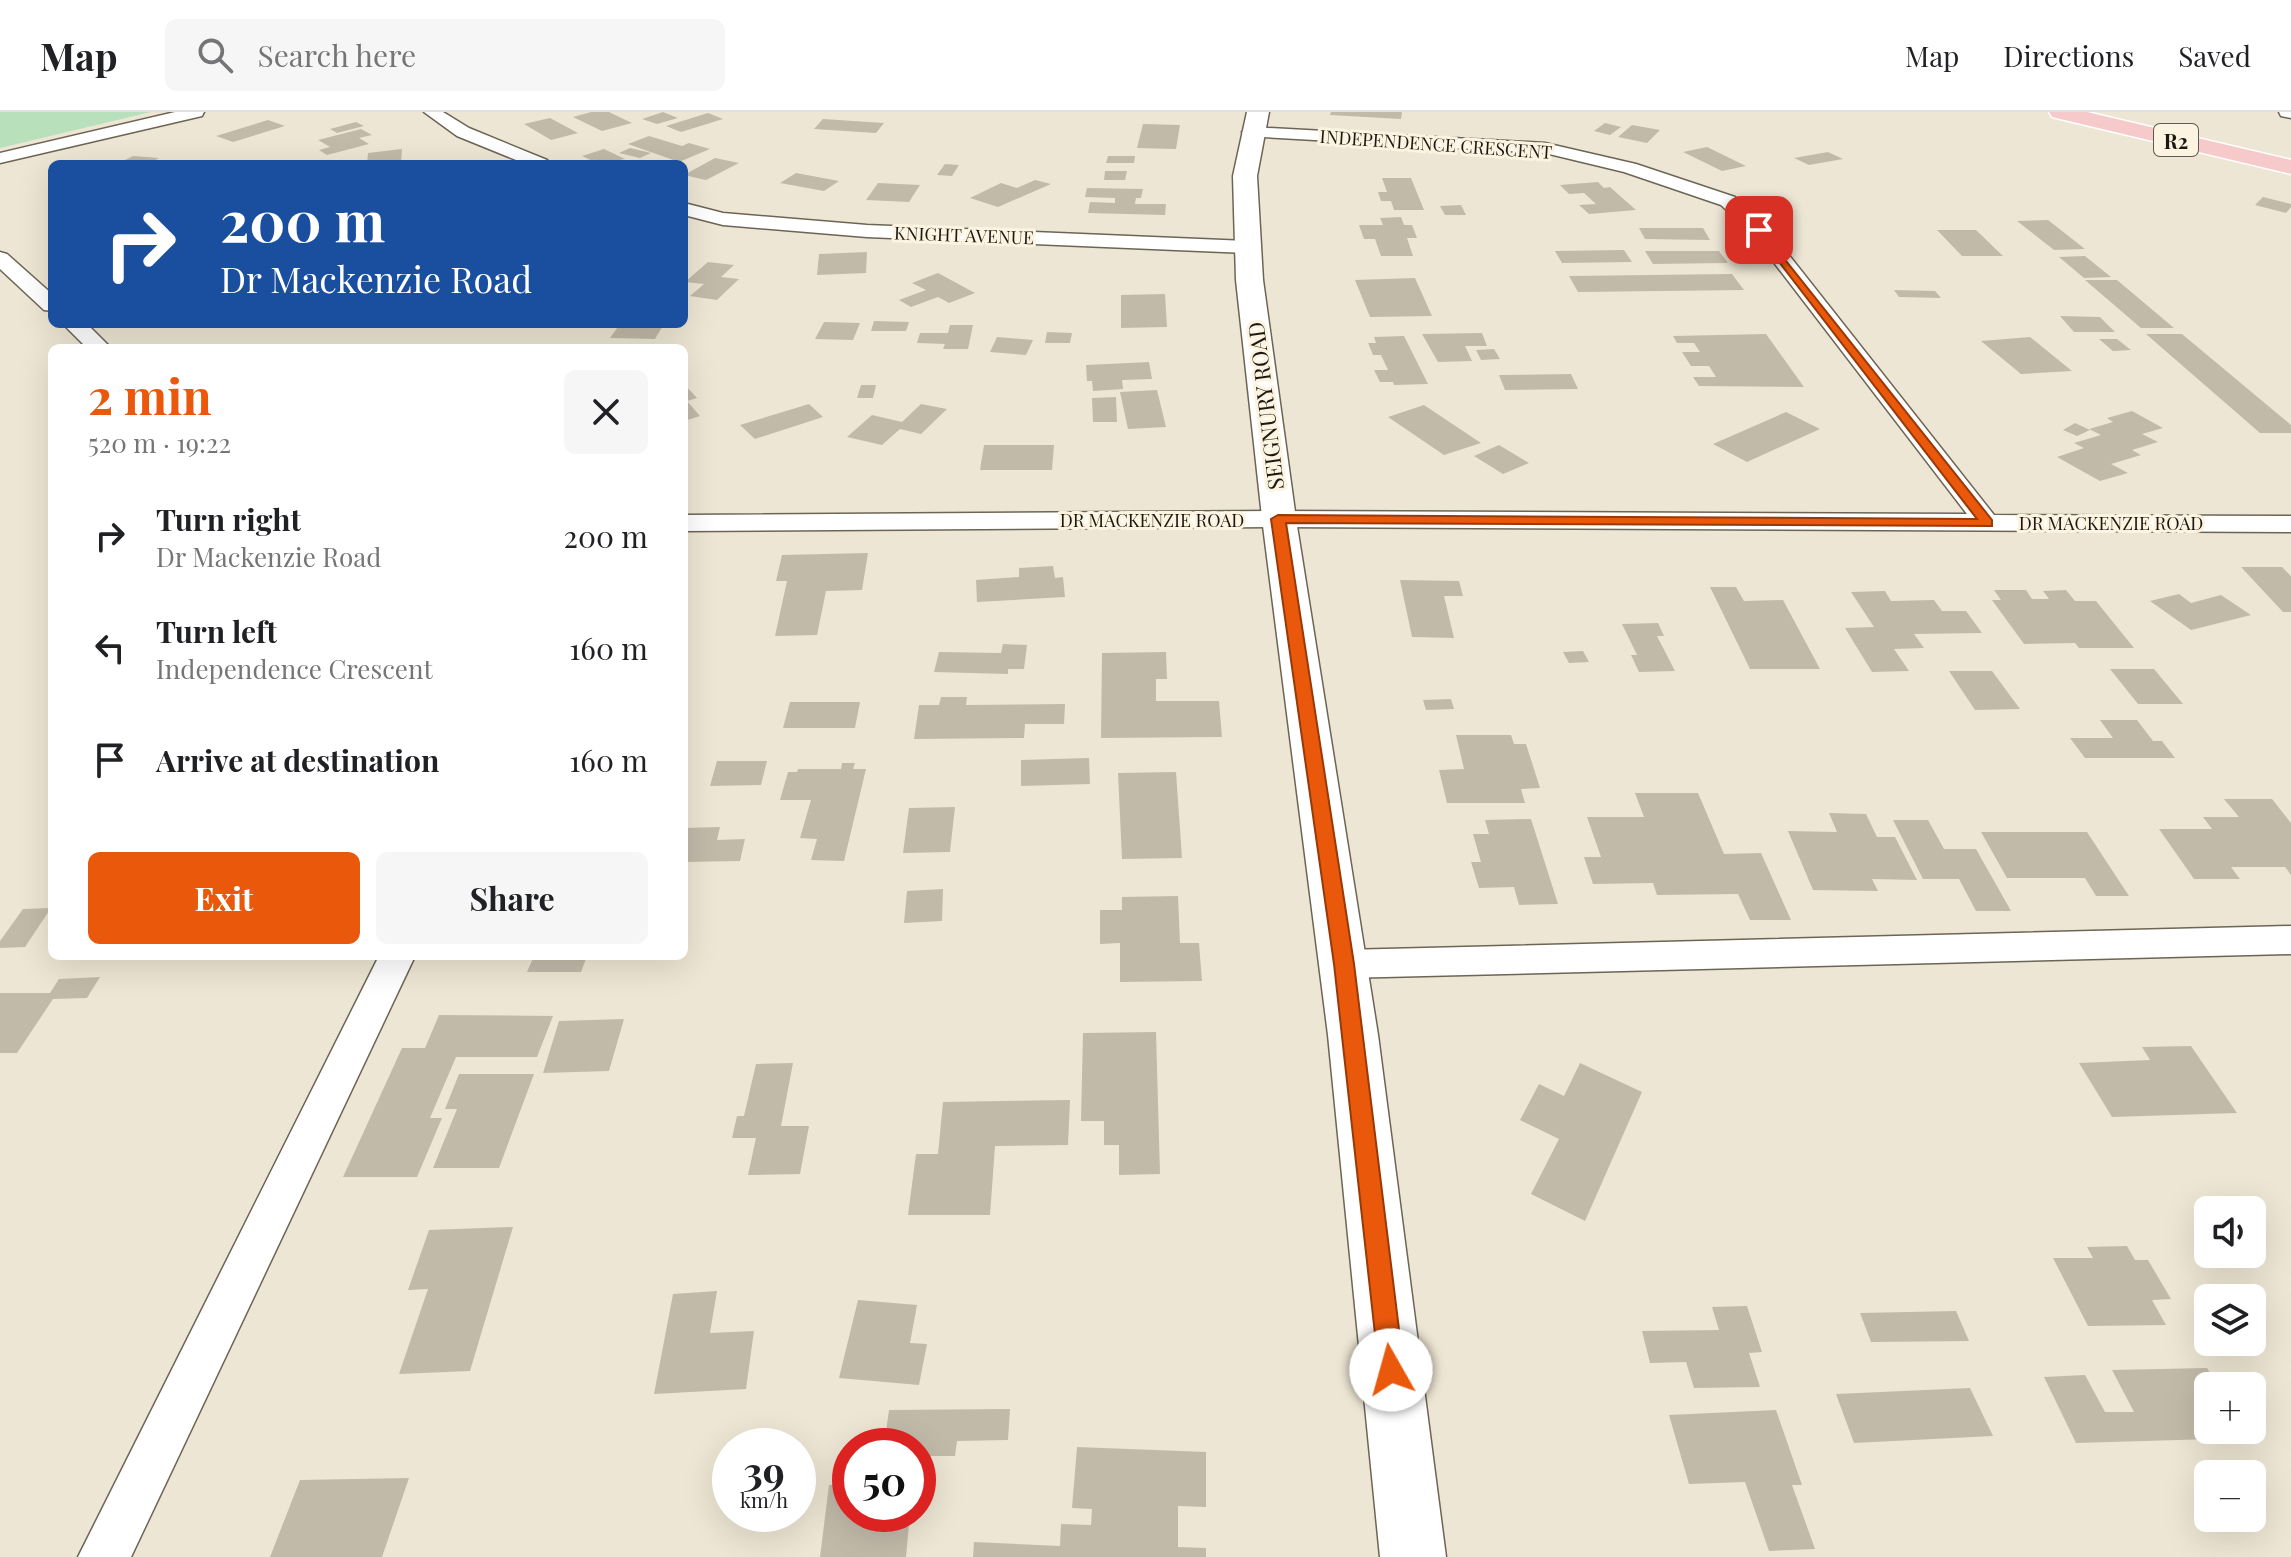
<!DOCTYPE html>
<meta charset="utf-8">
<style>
:root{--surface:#fff;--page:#f6f6f6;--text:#202124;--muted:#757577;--line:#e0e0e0;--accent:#ea580c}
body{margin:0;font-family:"Playfair Display",serif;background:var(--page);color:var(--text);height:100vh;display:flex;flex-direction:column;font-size:30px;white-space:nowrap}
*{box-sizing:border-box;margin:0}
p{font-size:26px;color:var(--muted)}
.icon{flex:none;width:44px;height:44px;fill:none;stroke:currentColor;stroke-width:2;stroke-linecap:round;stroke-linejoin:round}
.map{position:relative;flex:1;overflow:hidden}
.panel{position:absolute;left:48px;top:232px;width:640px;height:616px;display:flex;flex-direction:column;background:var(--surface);border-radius:12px;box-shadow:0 8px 32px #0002}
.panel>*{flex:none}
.banner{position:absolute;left:48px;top:48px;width:640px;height:168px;border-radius:12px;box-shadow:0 8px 32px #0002;background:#1a4fa0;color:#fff;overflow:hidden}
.tools{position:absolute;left:2194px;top:1084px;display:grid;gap:16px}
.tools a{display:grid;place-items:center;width:72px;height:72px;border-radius:12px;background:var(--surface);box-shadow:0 8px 32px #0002;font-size:40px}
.speed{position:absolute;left:712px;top:1316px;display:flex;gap:16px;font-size:40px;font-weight:700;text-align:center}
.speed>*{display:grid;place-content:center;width:104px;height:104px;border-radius:50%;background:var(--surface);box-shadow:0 8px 32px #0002;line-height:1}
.speed small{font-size:20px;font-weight:400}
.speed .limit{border:12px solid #d22;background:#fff;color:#111}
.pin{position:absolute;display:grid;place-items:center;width:68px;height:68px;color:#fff;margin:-34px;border-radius:16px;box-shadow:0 4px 12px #0006}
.me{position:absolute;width:88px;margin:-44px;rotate:353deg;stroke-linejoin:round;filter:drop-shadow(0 0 6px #0008)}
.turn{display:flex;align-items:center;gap:28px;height:168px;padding:0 40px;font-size:36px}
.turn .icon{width:104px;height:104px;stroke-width:2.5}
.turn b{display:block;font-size:56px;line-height:68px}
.round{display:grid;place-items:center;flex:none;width:84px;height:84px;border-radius:12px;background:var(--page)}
.headline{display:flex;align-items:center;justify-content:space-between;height:136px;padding:0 40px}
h1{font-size:48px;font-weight:700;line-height:60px;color:var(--accent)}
.primary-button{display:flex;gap:16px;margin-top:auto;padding:16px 40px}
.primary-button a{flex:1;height:92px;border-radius:12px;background:var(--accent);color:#fff;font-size:32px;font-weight:700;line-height:92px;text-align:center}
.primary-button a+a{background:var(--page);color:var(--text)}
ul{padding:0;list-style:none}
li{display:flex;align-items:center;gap:24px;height:112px;padding:0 40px}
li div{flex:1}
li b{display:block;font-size:30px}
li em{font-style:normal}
header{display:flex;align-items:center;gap:48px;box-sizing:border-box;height:112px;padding:0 40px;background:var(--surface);border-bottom:2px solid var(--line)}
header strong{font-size:38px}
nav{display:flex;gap:44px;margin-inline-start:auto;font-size:28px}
.search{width:560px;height:72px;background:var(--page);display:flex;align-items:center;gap:20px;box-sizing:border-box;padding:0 28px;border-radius:12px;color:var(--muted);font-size:30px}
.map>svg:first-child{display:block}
.green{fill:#b8e0bb}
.building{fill:#c2baa9}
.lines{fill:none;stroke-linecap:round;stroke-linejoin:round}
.street-casing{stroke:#6c6555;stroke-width:3}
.secondary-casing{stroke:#6c6555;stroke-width:3}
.highway-casing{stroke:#fff;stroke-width:3}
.street{fill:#fff;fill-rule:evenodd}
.secondary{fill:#fff;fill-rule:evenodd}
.highway{fill:#f6c9ca;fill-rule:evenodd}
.route{fill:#ea580c;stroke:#983908;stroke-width:2}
.labels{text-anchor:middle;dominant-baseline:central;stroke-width:6;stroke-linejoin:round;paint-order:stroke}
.far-street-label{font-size:18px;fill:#1b1812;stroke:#fcf3e1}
.shield{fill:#fcf3e1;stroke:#5e5a50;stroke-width:2}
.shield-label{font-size:20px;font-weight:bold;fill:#1b1812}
.street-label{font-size:22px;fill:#1b1812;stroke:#fcf3e1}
</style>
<header>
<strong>Map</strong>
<div class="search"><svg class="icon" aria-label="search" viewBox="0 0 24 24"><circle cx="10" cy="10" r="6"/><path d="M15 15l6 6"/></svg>Search here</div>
<nav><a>Map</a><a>Directions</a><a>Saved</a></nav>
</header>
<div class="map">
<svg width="2291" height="1445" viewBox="0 0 2291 1445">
<rect width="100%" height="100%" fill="#eee6d4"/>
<!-- green -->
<path class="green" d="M0,0H151L0,36Z"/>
<!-- building -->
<path class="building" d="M591,0H609L632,11L602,19L573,5Z
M663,0L678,6L657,12L642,7Z
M1331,0H1402L1401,7L1330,3Z
M708,1L723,7L681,20L666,14Z
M550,6L578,21L551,28L524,12Z
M823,7L884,11L876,21L814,17Z
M268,8L285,14L233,30L216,24Z
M356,10L364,14L337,21L330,17Z
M1605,11L1621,15L1610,23L1594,19Z
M1143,12L1180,13L1176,37L1137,36Z
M1632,13L1660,18L1647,31L1618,25Z
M361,17L372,23L359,26L369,32L327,43L319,38L330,35L318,28Z
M649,24L682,34L689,31L710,37L679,50L628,32Z
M1707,35L1746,54L1722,59L1683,40Z
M630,36L651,41L640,46L619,41Z
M402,37L401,52H367L368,41Z
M604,37L625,47L599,52L582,44Z
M1828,40L1843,47L1809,53L1794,46Z
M133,44L159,46L148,52H117Z
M1108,44H1135L1134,51H1106Z
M715,46L739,51L706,68L684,63Z
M945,52L959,53L952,64L937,63Z
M1105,59H1127L1125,68H1104Z
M796,61L839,69L824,79L780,71Z
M1382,66H1411L1424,98H1394L1391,89H1381L1378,80H1387Z
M1035,68L1051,72L998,95L970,86L1001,71L1017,76Z
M1598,70L1604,76L1610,75L1636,98L1589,102L1579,93L1596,92L1584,81L1569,82L1560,73Z
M878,71L920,73L909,90L866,88Z
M1087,76L1143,77L1141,86H1136L1135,92H1166L1165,103L1088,101L1090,90L1115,91V86L1085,85Z
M2263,85L2291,92V95L2286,101L2255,93Z
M1461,93L1466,103H1445L1440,94Z
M1401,105L1404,113H1412L1417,126H1407L1413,144H1381L1375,127H1364L1359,113H1383L1380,106Z
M2048,108L2085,137L2054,138L2017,109Z
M1639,116H1703L1710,128L1645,127Z
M1937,118H1976L2003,144H1962Z
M1624,138L1632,150L1562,151L1555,139Z
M1645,139H1719L1728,151L1653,152Z
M867,140L866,161L817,163L819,142Z
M2085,144L2111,165L2084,166L2059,145Z
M708,150L734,153L721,165L739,167L717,188L690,184L704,172L685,170Z
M938,161L975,181L949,191L938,185L911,195L899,188L926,178L912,171Z
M1732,162L1744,178L1578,180L1569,164Z
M1415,166L1432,204L1370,205L1355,168Z
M2085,168H2117L2174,216H2141Z
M1894,178L1935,179L1941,186L1899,185Z
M1165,182L1167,215L1121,216V183Z
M2060,204L2100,205L2115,220H2074Z
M874,209L909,210L906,219H871Z
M824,210L860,211L853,228L815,227Z
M620,212H664L655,227L610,226Z
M950,213H973L968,237H943L945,232L917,231L920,221H948Z
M1047,220L1072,221L1070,231H1045Z
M1482,221L1487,234H1465L1472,249L1438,250L1422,222Z
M1766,222L1804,275L1699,274L1693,265H1716L1709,254H1691L1682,240H1700L1694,231H1677L1673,224Z
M2146,222H2182L2291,313V321H2260Z
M1404,224L1428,272L1394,273L1393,270H1380L1374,258H1388L1381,243H1373L1368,231H1376L1374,225Z
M997,225L1033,228L1026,243L990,240Z
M2030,225L2072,259L2021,262L1981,229Z
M2099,227H2117L2131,238L2113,239Z
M1494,237L1500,247L1481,248L1476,238Z
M1149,250L1152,267L1122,268L1123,277L1093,279L1092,269H1087L1086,253Z
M1571,262L1578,277L1505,278L1499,263Z
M684,272L697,286L687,289L700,304L684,309Z
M861,273H876L873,286H857Z
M1157,278L1166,315L1128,317L1120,280Z
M1116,285L1117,310H1093L1092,286Z
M809,292L823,305L755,327L740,313Z
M921,292L947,297L921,322L900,317L882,333L847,325L872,303L902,310Z
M1424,293L1481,331L1444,343L1388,305Z
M2132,299L2163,316L2142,322L2158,330L2132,338L2141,343L2111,352L2128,361L2100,369L2057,345L2084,336L2074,331L2101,323L2089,317L2113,310L2107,306Z
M1786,300L1820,317L1747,350L1713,332Z
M2075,311L2090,318L2077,324L2063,318Z
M984,333H1054L1052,358H980Z
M1499,333L1529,351L1503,362L1474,344Z
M868,441L862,478L826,479L817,523L775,524L787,469H776L782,443Z
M1053,454L1055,466L1063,465L1065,485L977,490L976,468L1019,465V456Z
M2241,455H2282L2291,464V500H2283Z
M1400,468L1459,469L1463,484H1444L1454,526L1412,525Z
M1710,475H1736L1744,489L1783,488L1820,557H1750Z
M1994,478H2026L2032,487H2049L2043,479L2066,478L2075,489H2096L2134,536H2079L2075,531L2024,532L1992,488H2001Z
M1885,479L1891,489L1934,488L1942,499H1966L1982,521L1914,522L1924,536L1894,537L1909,559L1872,560L1845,516L1874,515L1851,480Z
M2179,482L2191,491L2221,483L2251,503L2191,518L2150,489Z
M1658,511L1664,524H1657L1675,559L1639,560L1631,543H1637L1622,512Z
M1003,532L1027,533L1024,557H1008V562L934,560L939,540L1001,541Z
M1583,539L1589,550L1569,551L1563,540Z
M1166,540L1167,567H1156V589H1219L1222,625L1101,626L1102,541Z
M2110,557H2154L2183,592H2138Z
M1949,559H1992L2020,597L1975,598Z
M941,585H967L966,593L1065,592L1064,612H1025L1024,626L914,627L919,593H939Z
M1451,587L1454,597L1426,598L1423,588Z
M790,590H860L855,616H783Z
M2100,608H2137L2153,629H2162L2175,646H2085L2070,626H2113Z
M1456,623H1511L1514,632H1526L1540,676L1521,677L1525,691H1447L1439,658L1464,657Z
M1089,646L1090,672L1021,674V648Z
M717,649H767L761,673L710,674Z
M842,651H855L853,657H866L844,749L811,748L817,727L800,726L811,688H780L788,660H797L798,657H841Z
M1176,660L1182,746L1122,747L1118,661Z
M1635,681H1698L1724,742L1761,741L1791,808H1750L1738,782L1657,783L1653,771L1593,772L1584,745H1601L1587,705H1644Z
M2224,687H2272L2291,711V763L2285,755H2231L2240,767H2194L2159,717H2212L2203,705H2239Z
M955,695L950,740L903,741L909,696Z
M1829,701L1866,702L1877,725H1895L1917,768L1872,767L1878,779L1813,778L1788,719L1837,720Z
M1531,707L1558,792L1519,793L1514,775L1479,776L1471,750H1481L1473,722H1489L1485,708Z
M1893,708H1928L1944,737H1976L2011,799H1976L1959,767H1923Z
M720,715L717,728L745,727L740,749L684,750V716Z
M1981,720H2087L2129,784H2096L2085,766H2007Z
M943,777L942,809L904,811L907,779Z
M1178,784L1180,831H1199L1202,869L1120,870V831L1100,832V798H1122V785Z
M51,796L25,835L0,836V829L23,797Z
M534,844H587L581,860H527Z
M100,865L87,886L53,887L17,941H0V881H50L59,867Z
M439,903L553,904L537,945H456L430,1006H442L417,1065H343L402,936H425Z
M624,907L609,959L543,961L559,909Z
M1156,920L1160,1062L1119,1063V1033H1104V1009H1081L1083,921Z
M2191,934L2237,1001L2112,1005L2079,951L2150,948L2142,935Z
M793,951L781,1014H809L800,1062L748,1063L756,1026H732L737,1004H744L756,952Z
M1580,951L1642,980L1585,1109L1531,1082L1559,1027L1520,1008L1539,972L1564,984Z
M459,962H534L499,1056H433L457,997H445Z
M1070,988L1068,1033L995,1034L990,1103H908L916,1042H938L943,990Z
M513,1115L470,1259L399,1262L428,1177L408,1178L429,1118Z
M2127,1134L2135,1148H2148L2171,1187L2152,1188L2166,1213L2088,1214L2053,1146H2093L2087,1135Z
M717,1179L710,1221L754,1219L746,1277L654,1282L673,1182Z
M858,1188L917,1193L910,1231L927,1232L919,1273L839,1266Z
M1747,1194L1762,1240L1749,1241L1760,1275L1694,1276L1686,1250L1650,1251L1642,1219L1719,1218L1712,1195Z
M1956,1199L1969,1229L1871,1230L1860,1201Z
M2207,1256L2218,1274H2208V1318H2243L2247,1326L2076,1331L2044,1265L2085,1263L2105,1300H2134L2112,1258Z
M1970,1276L1993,1324L1854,1331L1836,1282Z
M1010,1297L1008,1328L957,1329L955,1344H918V1334H884L889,1298Z
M1776,1298L1802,1373H1792L1815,1437L1769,1439L1745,1370L1689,1372L1669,1303Z
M1077,1335L1206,1340V1395L1178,1394V1435L1206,1436V1445H973L974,1430L1060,1434L1061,1412L1091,1413L1092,1397L1072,1396Z
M409,1366L382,1445H270L300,1368Z
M850,1372V1402H910L906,1445H820L829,1373Z"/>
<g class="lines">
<defs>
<path id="street" d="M175,0H204L202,4L0,51V41Z
M424,0H443L469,16L547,48L550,52H526L457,24Z
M2279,0H2291V6L2281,4Z
M1251,15L1545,31L1636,52L1735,85L1766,114L1994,403L2291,404V420L1278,415L684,419V403L1278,399L1967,402L1752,122L1721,93L1624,60L1545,41L1245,24L1242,20Z
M684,91L723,101L867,113L1247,129L1257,135L1247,141L867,125L723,113L684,103Z
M0,140L7,142L52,182V199L44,198L0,157Z
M63,212H87L111,236H87Z
M2291,814V842L1344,866L1331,862L1325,852L1331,842L1344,838Z
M379,844H415L131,1445H78Z"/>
<path id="secondary" d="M1247,0H1269L1257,64L1263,168L1297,414L1378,923L1446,1445H1380L1328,923L1263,414L1236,168L1233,64Z"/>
<path id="highway" d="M2049,0H2087L2291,48V62L2052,5Z"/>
</defs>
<!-- street casing -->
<use href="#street" class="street-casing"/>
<!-- secondary casing -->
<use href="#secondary" class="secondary-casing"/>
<!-- highway casing -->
<use href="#highway" class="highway-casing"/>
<!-- street -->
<use href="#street" class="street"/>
<!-- secondary -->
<use href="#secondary" class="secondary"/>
<!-- highway -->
<use href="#highway" class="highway"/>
</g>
<!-- route -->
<path class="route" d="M1759,115L1992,408V414L1286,411L1354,852L1404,1258L1400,1266L1391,1270L1383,1266L1379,1258L1334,852L1271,407L1278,403L1977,407L1756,120L1754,118Z"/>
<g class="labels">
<!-- far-street labels -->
<g class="far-street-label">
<text transform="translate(1436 32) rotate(4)">INDEPENDENCE CRESCENT</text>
<text transform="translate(964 123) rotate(2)">KNIGHT AVENUE</text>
<text x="1152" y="408">DR MACKENZIE ROAD</text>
<text x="2111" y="411">DR MACKENZIE ROAD</text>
</g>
<!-- shield labels -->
<rect class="shield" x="2154" y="12" width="44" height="32" rx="6"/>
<g class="shield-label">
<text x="2176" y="28">R2</text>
</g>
<!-- street labels -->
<g class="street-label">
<text transform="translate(1265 294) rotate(-97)">SEIGNURY ROAD</text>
</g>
</g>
</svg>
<div class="tools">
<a><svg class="icon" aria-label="sound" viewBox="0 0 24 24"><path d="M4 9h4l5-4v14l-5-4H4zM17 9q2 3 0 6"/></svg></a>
<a><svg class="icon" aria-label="layers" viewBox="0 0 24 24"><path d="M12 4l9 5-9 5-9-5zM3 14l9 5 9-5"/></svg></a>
<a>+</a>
<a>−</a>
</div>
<div class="speed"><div>39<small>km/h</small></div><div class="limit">50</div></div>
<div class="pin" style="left:1759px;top:118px;background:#d93025"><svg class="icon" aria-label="arrive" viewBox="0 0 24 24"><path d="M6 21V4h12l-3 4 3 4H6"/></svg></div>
<svg class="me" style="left:1391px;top:1258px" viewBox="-20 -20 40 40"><circle r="19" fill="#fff"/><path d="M0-13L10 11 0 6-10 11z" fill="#ea580c"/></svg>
<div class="banner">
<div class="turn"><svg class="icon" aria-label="right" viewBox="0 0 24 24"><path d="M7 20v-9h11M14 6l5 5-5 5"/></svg><div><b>200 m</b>Dr Mackenzie Road</div></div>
</div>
<section class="panel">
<div class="headline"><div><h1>2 min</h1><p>520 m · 19:22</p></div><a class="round"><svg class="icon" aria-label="close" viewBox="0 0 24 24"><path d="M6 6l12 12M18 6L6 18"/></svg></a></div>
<ul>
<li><svg class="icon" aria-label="right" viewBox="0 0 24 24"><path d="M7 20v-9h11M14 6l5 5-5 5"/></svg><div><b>Turn right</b><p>Dr Mackenzie Road</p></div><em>200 m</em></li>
<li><svg class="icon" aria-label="left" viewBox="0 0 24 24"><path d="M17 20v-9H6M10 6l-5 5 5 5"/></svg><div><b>Turn left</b><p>Independence Crescent</p></div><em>160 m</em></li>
<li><svg class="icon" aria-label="arrive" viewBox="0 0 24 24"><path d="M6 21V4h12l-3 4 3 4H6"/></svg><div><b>Arrive at destination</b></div><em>160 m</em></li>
</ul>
<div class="primary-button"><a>Exit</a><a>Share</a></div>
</section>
</div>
